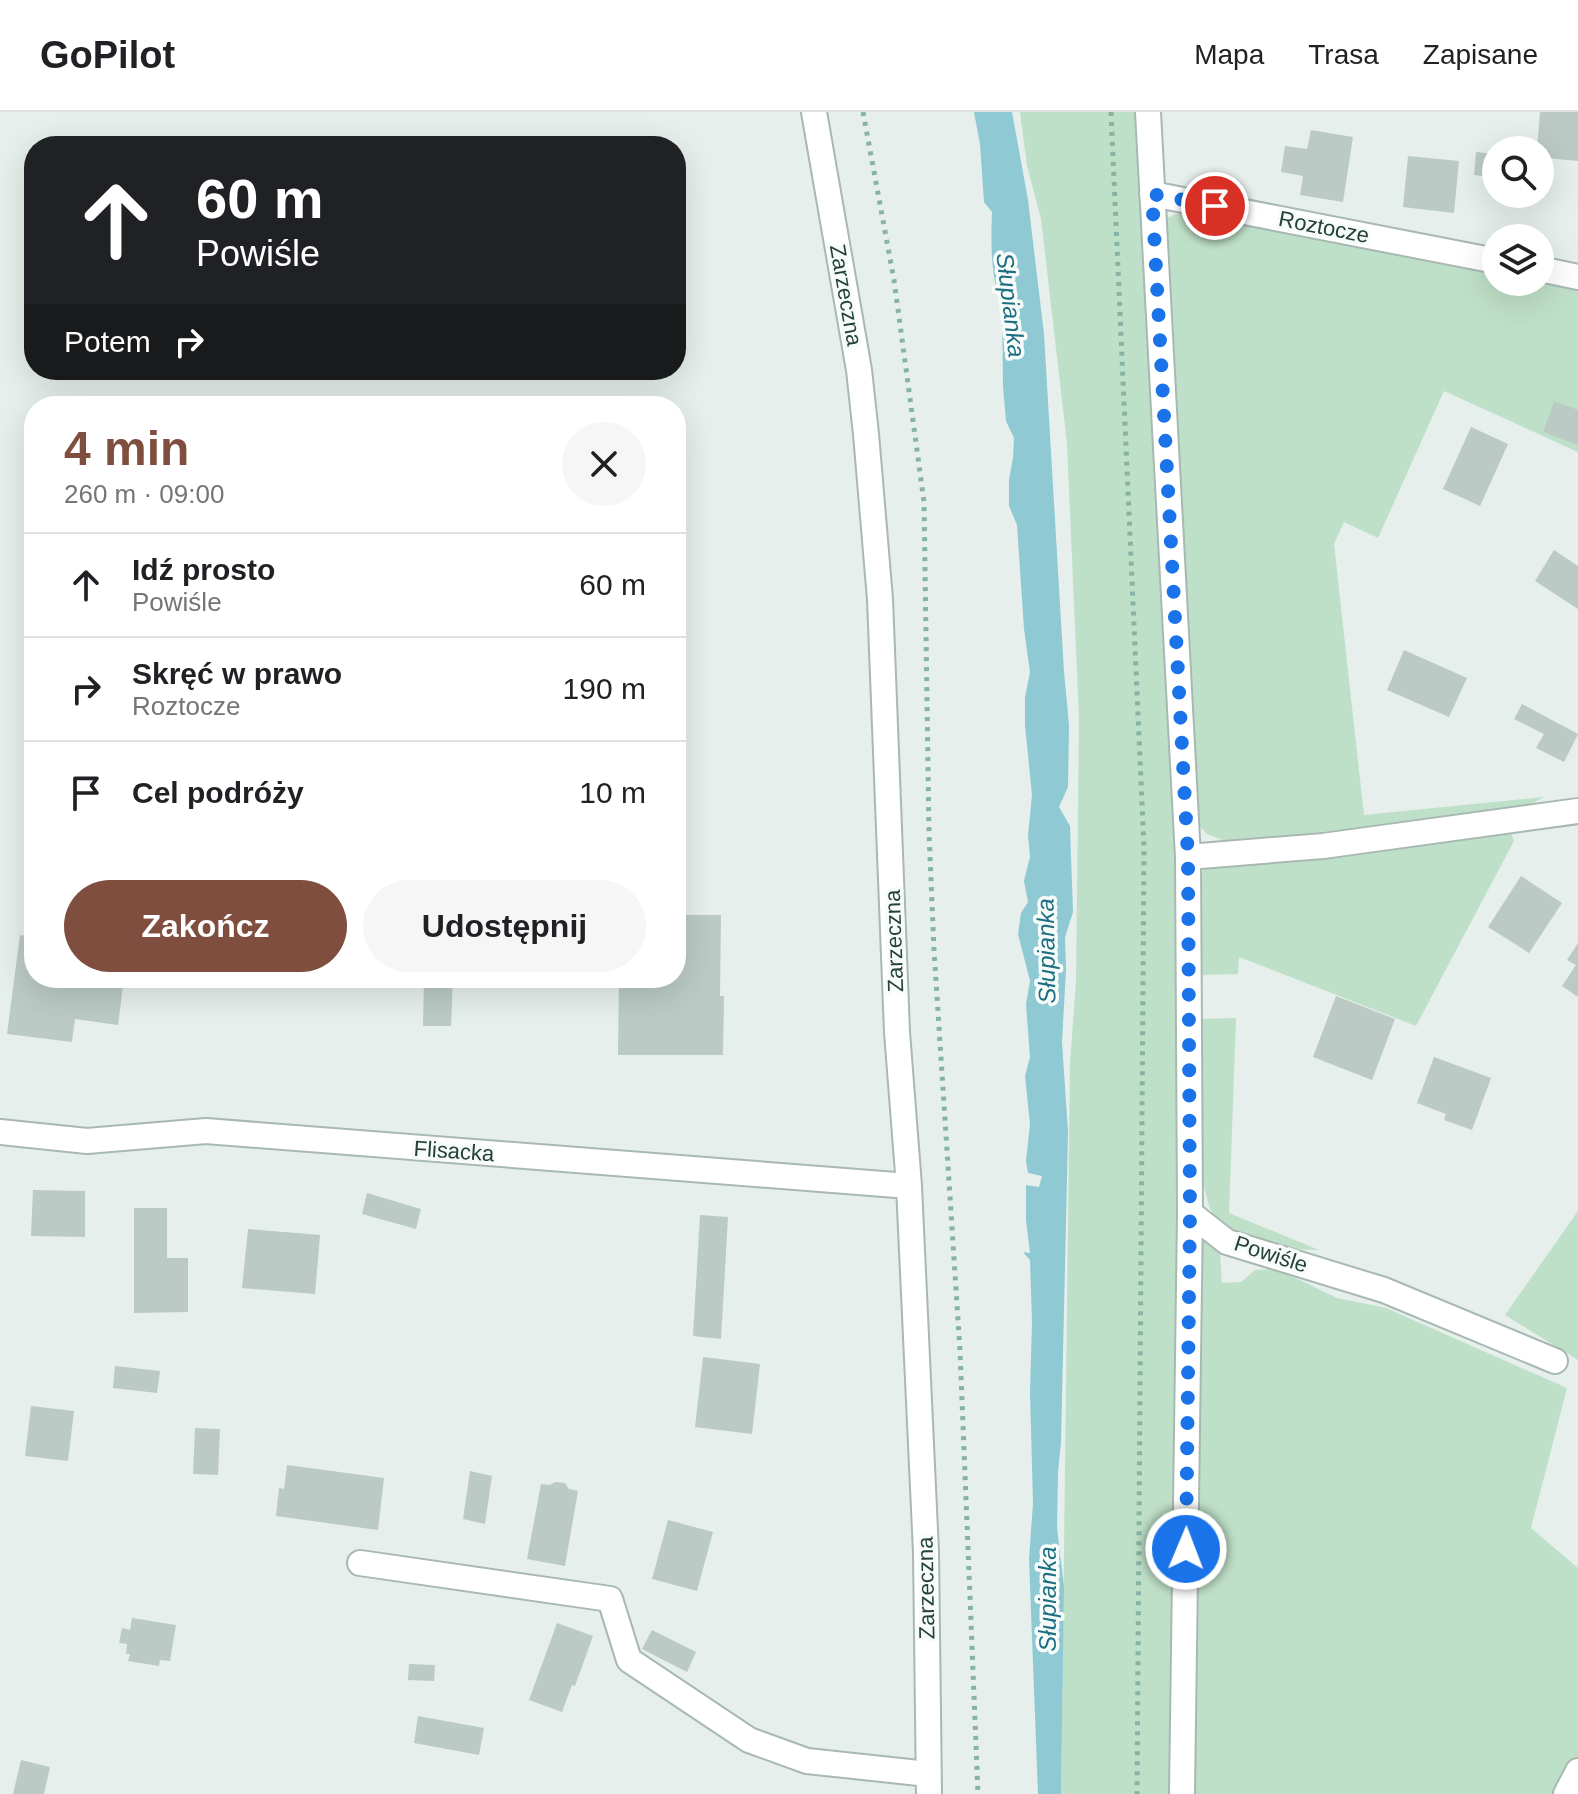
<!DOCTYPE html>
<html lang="pl">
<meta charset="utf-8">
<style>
:root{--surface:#fff;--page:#f6f6f6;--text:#202124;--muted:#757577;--line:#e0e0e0;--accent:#7f4e3f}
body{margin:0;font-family:Helvetica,sans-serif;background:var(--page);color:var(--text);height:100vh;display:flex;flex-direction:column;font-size:30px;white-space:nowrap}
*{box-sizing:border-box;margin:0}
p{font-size:26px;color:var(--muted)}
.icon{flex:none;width:44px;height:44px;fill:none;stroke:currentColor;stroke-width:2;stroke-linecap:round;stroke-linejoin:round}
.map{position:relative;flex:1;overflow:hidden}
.side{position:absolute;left:24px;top:284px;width:662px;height:592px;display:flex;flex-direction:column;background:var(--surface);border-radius:32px;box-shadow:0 8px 32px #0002}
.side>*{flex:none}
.hud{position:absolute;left:24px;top:24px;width:662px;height:244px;border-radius:32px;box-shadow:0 8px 32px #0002;background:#202124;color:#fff;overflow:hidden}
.controls{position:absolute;left:1482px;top:24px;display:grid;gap:16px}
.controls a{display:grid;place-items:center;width:72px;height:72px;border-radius:50%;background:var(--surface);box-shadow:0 8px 32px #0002;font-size:40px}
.pin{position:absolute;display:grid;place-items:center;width:68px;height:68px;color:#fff;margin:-34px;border:4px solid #fff;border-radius:50%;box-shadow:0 2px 8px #0007}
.me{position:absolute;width:88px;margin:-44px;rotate:1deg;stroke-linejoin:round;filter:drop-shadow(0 0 6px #0008)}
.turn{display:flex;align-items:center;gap:28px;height:168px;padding:0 40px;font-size:36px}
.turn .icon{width:104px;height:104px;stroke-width:2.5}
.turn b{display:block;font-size:56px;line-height:68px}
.then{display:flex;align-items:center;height:76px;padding:0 40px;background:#0003;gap:16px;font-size:30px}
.round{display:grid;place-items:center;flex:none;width:84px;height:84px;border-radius:42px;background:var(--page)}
.summary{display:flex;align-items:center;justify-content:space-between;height:136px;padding:0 40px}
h1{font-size:48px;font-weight:700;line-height:60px;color:var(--accent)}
.primary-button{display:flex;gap:16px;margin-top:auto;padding:16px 40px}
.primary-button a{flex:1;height:92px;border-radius:48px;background:var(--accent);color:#fff;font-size:32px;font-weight:700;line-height:92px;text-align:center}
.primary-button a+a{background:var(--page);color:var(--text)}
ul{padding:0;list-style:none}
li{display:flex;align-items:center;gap:24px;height:104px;padding:0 40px;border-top:2px solid var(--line)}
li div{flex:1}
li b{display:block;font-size:30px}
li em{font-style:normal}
header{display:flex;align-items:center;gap:48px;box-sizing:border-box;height:112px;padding:0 40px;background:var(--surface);border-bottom:2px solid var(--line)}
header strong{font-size:38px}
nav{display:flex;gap:44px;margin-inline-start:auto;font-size:28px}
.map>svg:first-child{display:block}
.green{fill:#bfe0c8}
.water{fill:#8ec9d4}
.building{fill:#bbcac4}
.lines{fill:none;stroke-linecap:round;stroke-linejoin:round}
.minor-casing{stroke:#a8b8b2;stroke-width:28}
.path{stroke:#86b3a5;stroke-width:5;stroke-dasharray:4 6;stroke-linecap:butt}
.minor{stroke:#fff;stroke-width:24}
.route{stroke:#1a73e8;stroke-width:14;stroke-dasharray:0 25.2}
.labels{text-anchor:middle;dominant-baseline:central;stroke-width:7;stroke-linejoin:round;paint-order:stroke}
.street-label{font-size:22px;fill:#24423a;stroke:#f7fbf9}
.water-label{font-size:24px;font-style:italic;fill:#1c6f80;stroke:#f7fbf9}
</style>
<header>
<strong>GoPilot</strong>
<nav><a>Mapa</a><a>Trasa</a><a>Zapisane</a></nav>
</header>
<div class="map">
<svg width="1578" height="1682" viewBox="0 0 1578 1682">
<rect width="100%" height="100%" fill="#e6efeb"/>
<!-- green -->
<path class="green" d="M1020,0H1138L1179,746L1183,1097L1174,1682H1061L1070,950L1076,869L1079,606L1067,332L1041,107L1027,54Z
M1176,102H1216L1496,157V170H1540V166L1578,174V340L1444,279L1378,426L1344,410L1334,432L1364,703L1544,685L1522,697L1398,713L1225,729L1207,722L1195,709L1164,107Z
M1511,721L1514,729L1416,914L1239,845L1238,862L1198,863V781L1204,754C1307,749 1409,735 1511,721Z
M1236,906L1229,1101L1319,1138L1287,1137L1246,1126L1219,1110L1210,1097L1200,1061L1196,907Z
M1578,1099V1248L1505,1203Z
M1197,1119L1220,1140L1222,1171L1241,1170L1255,1158L1277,1157L1337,1186L1386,1196L1567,1276L1531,1416L1578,1456V1682H1189Z"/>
<!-- water -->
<path class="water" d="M974,0H1012L1028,88L1044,222L1064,560L1069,613L1068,675L1059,695L1070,714L1073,800L1065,825L1066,857L1062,930L1068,1020L1061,1330L1058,1360L1057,1416L1064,1475L1061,1682H1038L1029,1447L1033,1391L1030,1280L1032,1210L1030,1148L1023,1140L1030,1141L1026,1108V1073L1039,1075L1042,1064L1028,1061L1026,1049L1030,1012L1025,964L1030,945L1026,892L1030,869L1018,822L1021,801L1028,790L1024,769L1030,745L1028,723L1032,683L1025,613V585L1030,560L1024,517L1017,413L1009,394V368L1013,346L1014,326L1006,309L1003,275L1002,192C990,167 991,127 992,100L984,90L980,32Z"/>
<!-- building -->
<path class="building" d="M1540,0H1578V49L1547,46V37L1537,36Z
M1311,18L1353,25L1343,90L1300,83L1303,64L1281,60L1285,34L1307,37Z
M1476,40L1496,42V79L1487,78L1489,65L1474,63Z
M1408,44L1459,49L1454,101L1403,95Z
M1554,289L1578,298V333L1543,320Z
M1471,315L1508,332L1480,394L1443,377Z
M1554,438L1578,454V497L1535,469Z
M1404,538L1467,566L1449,605L1387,578Z
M1522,592L1578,622L1564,650L1536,636L1544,622L1514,607Z
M1521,764L1562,791L1529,841L1488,815Z
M676,803H721L720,884H724L723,943H618L619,866H676Z
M20,823L34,825V866H124L118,913L75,907L72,930L7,922Z
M1578,831V885L1562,874L1576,853L1567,848Z
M424,866H453L451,914H423Z
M1336,884L1395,907L1372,968L1313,945Z
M1434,945L1491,966L1472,1018L1444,1008L1446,1002L1417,991Z
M33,1078L85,1079V1125L31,1124Z
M367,1081L421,1097L416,1117L362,1102Z
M134,1096H167V1146H188V1200L134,1201Z
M700,1103L728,1105L721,1227L693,1224Z
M248,1117L320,1123L315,1182L242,1176Z
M703,1245L760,1252L752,1322L695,1315Z
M115,1254L160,1259L157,1281L113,1276Z
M31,1294L74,1299L68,1349L25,1344Z
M195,1316L220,1317L218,1363L193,1362Z
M287,1353L384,1366L378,1418L276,1404L279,1376L284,1377Z
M470,1359L492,1364L485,1412L463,1407Z
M556,1370L565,1371L569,1377L578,1379L565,1454L527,1447L541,1372L549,1373Z
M668,1408L713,1420L697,1479L652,1467Z
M132,1506L176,1513L170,1549L160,1548L159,1554L128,1549L130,1542H126L127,1532L119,1531L122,1516L130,1518Z
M557,1511L593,1524L575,1574L572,1573L562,1600L529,1588Z
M652,1518L696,1540L687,1560L642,1537Z
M409,1552L435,1553L434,1569L408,1568Z
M418,1604L484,1616L479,1643L414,1631Z
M21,1648L50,1655L44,1682H13Z"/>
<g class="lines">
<defs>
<path id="minor" d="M814,0L859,258L866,322L880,487L897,920L909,1074L926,1440L929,1682
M1148,0L1188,745L1190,1101L1182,1682
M1152,82L1496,149
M1540,157L1578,165
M1188,745L1323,734L1578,699
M0,1020L87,1029L206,1019L909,1074
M1190,1101L1227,1130L1384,1178L1555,1249
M360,1451L610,1487L629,1548L749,1628L807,1649L928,1662
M1566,1682L1578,1659"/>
</defs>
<!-- minor casing -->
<use href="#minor" class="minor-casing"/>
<!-- path -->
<path class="path" d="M863,0L894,168L924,390L929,721L934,838L960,1239L978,1682
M1111,0L1144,736L1137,1682"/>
<!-- minor -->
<use href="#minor" class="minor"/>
</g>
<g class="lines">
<!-- route -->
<path class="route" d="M1186,1437L1190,1101L1188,745L1152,82L1215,94"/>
</g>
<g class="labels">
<!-- street labels -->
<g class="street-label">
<text transform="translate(1324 115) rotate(11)">Roztocze</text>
<text transform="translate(846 183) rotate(80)">Zarzeczna</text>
<text transform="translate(894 829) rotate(-92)">Zarzeczna</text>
<text transform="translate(454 1039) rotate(4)">Flisacka</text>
<text transform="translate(1271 1142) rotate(18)">Powiśle</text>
<text transform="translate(926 1476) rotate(-91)">Zarzeczna</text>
</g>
<!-- water labels -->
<g class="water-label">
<text transform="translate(1011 193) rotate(83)">Słupianka</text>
<text transform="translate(1046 839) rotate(-91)">Słupianka</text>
<text transform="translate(1047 1487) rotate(-90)">Słupianka</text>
</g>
</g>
</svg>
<div class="controls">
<a><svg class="icon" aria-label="search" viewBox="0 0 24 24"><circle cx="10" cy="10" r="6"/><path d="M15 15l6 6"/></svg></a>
<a><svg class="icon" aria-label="layers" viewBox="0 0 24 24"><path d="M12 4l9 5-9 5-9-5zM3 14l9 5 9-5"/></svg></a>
</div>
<div class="pin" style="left:1215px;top:94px;background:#d93025"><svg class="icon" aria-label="arrive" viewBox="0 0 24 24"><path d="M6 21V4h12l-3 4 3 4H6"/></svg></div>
<svg class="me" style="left:1186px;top:1437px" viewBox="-20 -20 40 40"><circle r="17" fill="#1a73e8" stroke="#fff" stroke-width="3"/><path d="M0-11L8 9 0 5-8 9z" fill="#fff"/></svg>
<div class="hud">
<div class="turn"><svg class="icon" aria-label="ahead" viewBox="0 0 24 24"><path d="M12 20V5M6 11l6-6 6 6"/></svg><div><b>60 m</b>Powiśle</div></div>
<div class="then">Potem<svg class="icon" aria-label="right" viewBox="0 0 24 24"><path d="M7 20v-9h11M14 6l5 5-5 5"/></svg></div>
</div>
<section class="side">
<div class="summary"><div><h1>4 min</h1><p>260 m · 09:00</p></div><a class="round"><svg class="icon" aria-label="close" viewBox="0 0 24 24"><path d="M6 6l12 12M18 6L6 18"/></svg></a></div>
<ul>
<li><svg class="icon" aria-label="ahead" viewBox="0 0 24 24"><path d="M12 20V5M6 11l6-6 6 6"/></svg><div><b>Idź prosto</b><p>Powiśle</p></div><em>60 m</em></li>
<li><svg class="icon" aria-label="right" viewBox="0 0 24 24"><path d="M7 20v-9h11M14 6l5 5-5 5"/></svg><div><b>Skręć w prawo</b><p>Roztocze</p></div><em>190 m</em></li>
<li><svg class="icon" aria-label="arrive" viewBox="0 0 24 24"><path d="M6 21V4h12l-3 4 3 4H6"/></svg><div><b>Cel podróży</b></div><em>10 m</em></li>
</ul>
<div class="primary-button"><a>Zakończ</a><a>Udostępnij</a></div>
</section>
</div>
